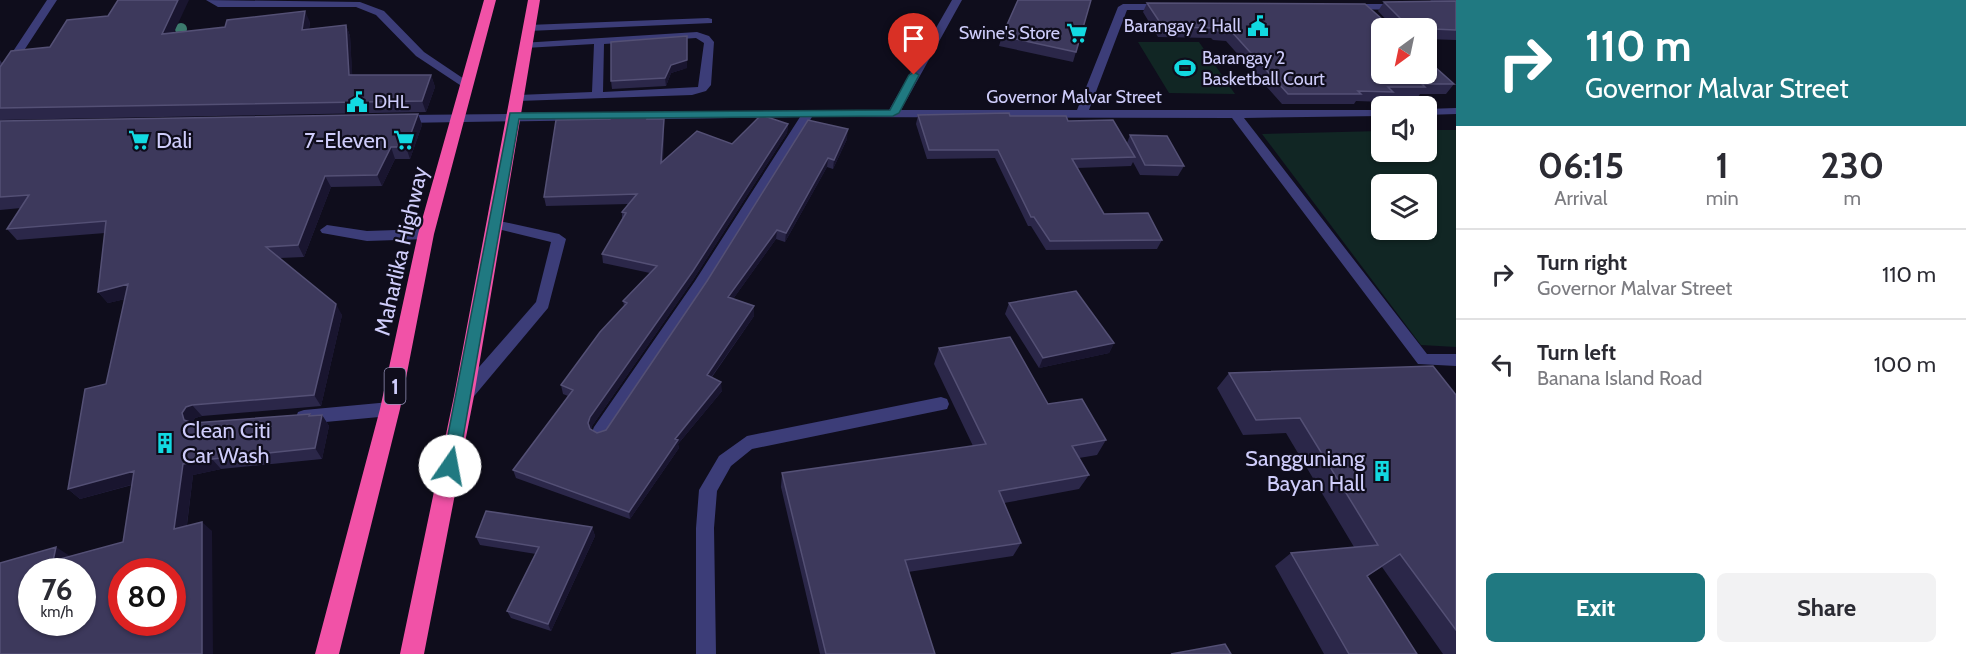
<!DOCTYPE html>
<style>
:root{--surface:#fff;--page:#f2f2f3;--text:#2b2b33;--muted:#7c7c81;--line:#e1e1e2;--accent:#207981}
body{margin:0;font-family:Cabin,sans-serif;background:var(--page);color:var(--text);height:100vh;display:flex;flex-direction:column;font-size:22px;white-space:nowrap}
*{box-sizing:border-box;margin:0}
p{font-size:20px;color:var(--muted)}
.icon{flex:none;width:33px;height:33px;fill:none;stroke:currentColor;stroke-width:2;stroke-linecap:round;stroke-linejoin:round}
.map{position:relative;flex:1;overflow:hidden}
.details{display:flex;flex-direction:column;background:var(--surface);width:510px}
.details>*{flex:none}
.top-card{background:#207981;color:#fff;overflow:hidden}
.needle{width:39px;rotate:213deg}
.fabs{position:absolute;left:1371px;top:18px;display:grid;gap:12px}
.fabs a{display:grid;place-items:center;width:66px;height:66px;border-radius:9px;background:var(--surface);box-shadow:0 2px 4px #0004;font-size:30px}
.speed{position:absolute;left:18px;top:558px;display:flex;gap:12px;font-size:30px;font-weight:700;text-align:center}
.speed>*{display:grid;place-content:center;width:78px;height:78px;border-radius:50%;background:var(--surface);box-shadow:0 2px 4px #0004;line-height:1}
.speed small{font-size:15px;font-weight:400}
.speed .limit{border:9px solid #d22;background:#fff;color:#111}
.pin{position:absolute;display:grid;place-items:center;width:51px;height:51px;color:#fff;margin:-62px -26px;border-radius:50% 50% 50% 0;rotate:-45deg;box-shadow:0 0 6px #0007}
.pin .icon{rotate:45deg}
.me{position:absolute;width:66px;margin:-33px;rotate:12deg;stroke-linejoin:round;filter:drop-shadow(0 0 4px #0008)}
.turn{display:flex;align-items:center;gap:21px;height:126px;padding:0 30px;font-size:27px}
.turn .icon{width:78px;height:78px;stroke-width:2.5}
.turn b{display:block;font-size:42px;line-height:51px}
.eta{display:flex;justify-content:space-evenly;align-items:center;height:102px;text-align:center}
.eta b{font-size:36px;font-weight:800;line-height:42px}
.action{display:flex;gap:12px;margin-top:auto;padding:12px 30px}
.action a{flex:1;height:69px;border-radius:9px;background:var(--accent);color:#fff;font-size:24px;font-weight:800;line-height:69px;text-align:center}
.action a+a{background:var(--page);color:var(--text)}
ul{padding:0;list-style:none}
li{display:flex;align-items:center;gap:18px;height:90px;padding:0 30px;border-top:2px solid var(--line)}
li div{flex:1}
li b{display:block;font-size:22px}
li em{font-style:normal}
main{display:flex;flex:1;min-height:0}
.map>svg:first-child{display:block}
.green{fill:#112624;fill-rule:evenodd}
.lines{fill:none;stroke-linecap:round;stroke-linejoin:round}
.minor{fill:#3c3d78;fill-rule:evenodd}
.highway{fill:#f152a7;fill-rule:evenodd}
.tree{fill:#3c7a6d}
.wall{fill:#2b2749}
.shaded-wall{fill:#19152f}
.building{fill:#3d395c;stroke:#545075;stroke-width:1.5;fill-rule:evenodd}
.route{fill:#207981;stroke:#154f54;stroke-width:1.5}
.labels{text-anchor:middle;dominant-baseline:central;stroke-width:4.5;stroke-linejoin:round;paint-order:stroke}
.far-poi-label{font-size:18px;fill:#cfcdfb;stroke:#0f0d1c;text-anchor:end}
.far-street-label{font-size:18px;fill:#cfcdfb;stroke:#0f0d1c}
.shield{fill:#0f0d1c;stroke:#9593b8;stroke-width:1.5}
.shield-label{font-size:21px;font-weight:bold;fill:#cfcdfb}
.poi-label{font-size:22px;fill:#cfcdfb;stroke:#0f0d1c;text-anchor:start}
.street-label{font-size:22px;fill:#cfcdfb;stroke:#0f0d1c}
</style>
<main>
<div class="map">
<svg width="1456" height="654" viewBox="0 0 1456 654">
<rect width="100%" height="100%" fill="#0f0d1c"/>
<!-- green -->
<path class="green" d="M1138,42H1199L1235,94L1169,93Z
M1427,130H1456V347L1421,345L1262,134L1381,131L1382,152H1426ZM1382,184H1426V230H1382Z"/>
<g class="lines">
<!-- minor -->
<path class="minor" d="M47,0H57L4,81L0,82V71Z
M206,0L360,2L384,11L424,52L473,85L467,88L463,87L416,56L376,15L356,7H218Z
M952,0H962L901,110H1077L1118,7L1123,4H1164L1169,7L1164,10H1127L1089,110H1382V116L1244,118L1427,354H1456V366L1418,364L1232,118L812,117L705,289L606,437L600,439L594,437L592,432L594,427L695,281L800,117L401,123L395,119L401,115L889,110Z
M1350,4H1401L1406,7L1401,10L1347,9V5Z
M708,18L712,19V23L528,31L523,28L528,25Z
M697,32L709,36L714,42L711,85L706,91L692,95L518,101L512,98L518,95L592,92L594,44L525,48L521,47V43ZM696,38L704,43L698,87L603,92L604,44Z
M1456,108V114L1426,115V109Z
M495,220L559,234L566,239L548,308L470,401L464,403L458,401L456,396L458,391L536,302L551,242L490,227L488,224Z
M327,225L367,231L426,229L433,234L426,239L367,241L322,233L320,230Z
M941,397L947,399L949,404L947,409L752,449L731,466L717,491L714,528L716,654H696V528L699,490L719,456L747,436Z
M390,402L396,404L398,409L396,414L390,416L304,424L298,422L296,417L298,412L304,410Z"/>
<!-- highway -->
<path class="highway" d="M484,0H496L434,234L400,409L339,654H315L380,409L418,234Z
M528,0H540L474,396L424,654H400L454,396Z"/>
</g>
<!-- trees -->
<circle class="tree" cx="181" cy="29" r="6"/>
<!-- wall -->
<path class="wall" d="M1430,0H1456V40L1426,39V28H1394L1378,11L1384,2L1454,1H1431Z
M1147,3L1454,84L1446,94H1420L1418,97H1389L1386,102L1356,101L1354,104H1282L1226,41L1213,40L1211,38L1158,37L1143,12Z
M310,22L309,29L346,25L350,36L352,75H431L435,87L426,112L0,120V60L2,63L50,47L174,32Z
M1002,36L1076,52L1073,62L999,46Z
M687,68L671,73L666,86L612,89L611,81Z
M418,114L422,125L410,159H395L382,186L331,187L304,257L280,258L342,315L321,406L202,416L195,418L192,423L310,414L312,416L322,415L329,426L322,459L221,469L193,475L187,525L212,531L70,556L123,542L132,485L80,499L68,489L106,384L125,299L108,303L98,292L105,233L17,240L7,229L21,208L0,210V121Z
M918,115L1010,116L1068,121L1127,143L1130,135L1184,166L1178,176L1140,175L1133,162L1131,166L1077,168L1104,214L1162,240L1157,249L1046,250L1031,226H1028L995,158L927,159L916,124Z
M651,119L664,128L663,162L732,144L788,124L787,133L693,280L592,426L591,430L597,433L606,430L707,281L847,139L833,169L827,167L785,242L776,239L733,299L754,306V316L712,377L722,391L678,444L679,448L630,519L516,478L513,470L568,396L563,394L561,385L624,306L623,301L650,273L603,263L602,254L622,219V212L629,204L546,206L544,197Z
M1009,303L1114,343L1109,353L1039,368L1005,314Z
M939,348L1048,404L1106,440L1097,455L1079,458L1089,475L1079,489L1004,503L1021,543L1013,556L908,572L935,654H820L781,487L782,473L973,446L934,364Z
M1229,373L1456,395V654H1443L1382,567L1367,576L1417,654H1324L1275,566L1291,553L1354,547L1286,433L1243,435L1217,388Z
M592,527L595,536L551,631L511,618L507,611L536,554L480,545L476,537Z"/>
<!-- shaded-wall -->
<path class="shaded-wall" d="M178,0H189L168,45L162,34Z
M305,11L310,22L307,41L302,30Z
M346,25L350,36L353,86L349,75Z
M687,44V68L671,73L666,86L665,78L671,65Z
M431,75L435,87L426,112L422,101Z
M418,114L422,125L410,159L406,147Z
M664,119V128L662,173L661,163Z
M788,124L787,133L693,280L592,426L590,431L588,423L590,417Z
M848,129L847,139L833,169L834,160Z
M391,147L395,159L382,186L377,175Z
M828,158L827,167L785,242L786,233Z
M325,176L331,187L304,257L298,245Z
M777,230L776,239L728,306V297Z
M128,284L138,296L108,303L98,292Z
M336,304L342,315L321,406L314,395Z
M754,306V316L707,383V375Z
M1114,343L1109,353L1039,368L1043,358Z
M721,382L722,391L678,444L679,448L630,519L629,512L675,439Z
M192,405L202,416L195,418L192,424L184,420L182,413L186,407Z
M322,415L329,426L322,459L315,448Z
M212,459L221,469L193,475L185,539L174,529L183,464Z
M134,471L145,481L80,499L68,489Z
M202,522L212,531L213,654H202Z
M592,527L595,536L551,631L548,624Z
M56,547L70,556L53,561Z"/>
<!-- building -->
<path class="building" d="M118,0H178L162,34L225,27L227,20L305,11L302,30L346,25L349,75H431L422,101L0,108V67L11,51L50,47L67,20L108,16Z
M1018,0H1091L1076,52L1002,36Z
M1456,1V30L1410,28L1384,2Z
M1147,3L1365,4L1392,28H1382V74H1426V59L1454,84H1422L1425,87H1388L1393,92L1358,91L1361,94H1288L1231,31H1218L1216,28L1163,27Z
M687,36V60L671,65L665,78L611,81V42Z
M610,113H650L647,119H664L661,163L697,131L732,144L761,115L788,124L693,271L590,417L588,423L590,429L597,433L606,430L707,281L808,120L848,129L834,160L828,158L786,233L777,230L728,297L754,306L707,375L721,382L675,439L678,440L629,512L513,470L573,390L561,385L600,332L627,303L623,301L657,266L602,254L626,213L622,212L637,194L544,197L556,120L610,119Z
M1009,113L1010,116H1066L1068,121L1113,120L1135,157L1072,159L1104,214L1148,213L1162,240L1050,241L1034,217H1031L998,150H929L918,115Z
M418,114L406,147H391L377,175L325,176L298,245L266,247L336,304L314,395L192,405L186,407L182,413L184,420L193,423L310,414L309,416L322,415L315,448L212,459L183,464L174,529L202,522V654H0V563L56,547L53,561L123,542L134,471L68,489L85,389L106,384L128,284L98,292L106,221L7,229L29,195L0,197V121ZM32,572H82V622H32ZM122,572H172V622H122Z
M1130,135L1167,136L1184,166L1145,165Z
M1076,291L1114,343L1043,358L1009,303Z
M1010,337L1048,404L1082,399L1106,440L1072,446L1089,475L999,491L1021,543L905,560L935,654H826L782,473L986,444L939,348Z
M1433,366L1456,395V630L1400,554L1367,576L1417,654H1349L1291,553L1378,545L1300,418L1256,420L1229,373Z
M486,511L592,527L548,624L507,611L539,547L476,537Z
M1225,644L1231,654H1171Z"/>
<!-- route -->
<path class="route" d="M914,72L919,75L899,113L893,116L519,119L458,466L455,471L450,473L444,471L442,466L510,113L890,110L909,75Z"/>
<!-- icons -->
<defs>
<symbol id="civic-bare" viewBox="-9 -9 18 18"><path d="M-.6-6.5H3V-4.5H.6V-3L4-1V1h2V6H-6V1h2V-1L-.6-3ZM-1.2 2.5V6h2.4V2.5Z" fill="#12d9e1" stroke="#0f0d1c" stroke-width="2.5" paint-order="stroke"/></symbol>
<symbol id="supermarket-bare" viewBox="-9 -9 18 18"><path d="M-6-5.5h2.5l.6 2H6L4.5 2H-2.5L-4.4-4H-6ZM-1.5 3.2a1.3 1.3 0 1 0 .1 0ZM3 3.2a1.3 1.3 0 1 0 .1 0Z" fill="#12d9e1" stroke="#0f0d1c" stroke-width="2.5" paint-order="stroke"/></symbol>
<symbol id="stadium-bare" viewBox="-9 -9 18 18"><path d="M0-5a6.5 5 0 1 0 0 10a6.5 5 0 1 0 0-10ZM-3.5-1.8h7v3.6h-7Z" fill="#12d9e1" stroke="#0f0d1c" stroke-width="2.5" paint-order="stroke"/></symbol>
<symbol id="building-bare" viewBox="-9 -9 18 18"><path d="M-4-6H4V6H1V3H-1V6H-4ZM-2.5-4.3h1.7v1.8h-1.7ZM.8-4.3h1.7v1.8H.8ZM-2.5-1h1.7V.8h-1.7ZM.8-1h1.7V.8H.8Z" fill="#12d9e1" stroke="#0f0d1c" stroke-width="2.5" paint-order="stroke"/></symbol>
</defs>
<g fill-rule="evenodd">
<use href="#civic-bare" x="1243" y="11" width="30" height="30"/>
<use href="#supermarket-bare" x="1062" y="18" width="30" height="30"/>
<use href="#stadium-bare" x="1170" y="53" width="30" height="30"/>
<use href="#civic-bare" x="342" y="87" width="30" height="30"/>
<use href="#supermarket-bare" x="124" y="125" width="30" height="30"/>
<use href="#supermarket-bare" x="389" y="125" width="30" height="30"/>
<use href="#building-bare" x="150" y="428" width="30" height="30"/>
<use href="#building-bare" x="1367" y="456" width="30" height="30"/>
</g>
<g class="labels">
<!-- far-poi labels -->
<g class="far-poi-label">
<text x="1241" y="26">Barangay 2 Hall</text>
<text x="1060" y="33">Swine's Store</text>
<text x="1202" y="58" text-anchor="start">Barangay 2<tspan x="1202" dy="21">Basketball Court</tspan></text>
<text x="374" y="102" text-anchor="start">DHL</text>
</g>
<!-- far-street labels -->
<g class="far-street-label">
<text x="1074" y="97">Governor Malvar Street</text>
</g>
<!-- shield labels -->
<rect class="shield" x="384.5" y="368" width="21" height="36" rx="4.5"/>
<g class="shield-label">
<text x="395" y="386">1</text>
</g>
<!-- poi labels -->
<g class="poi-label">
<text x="156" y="140">Dali</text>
<text x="387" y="140" text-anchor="end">7-Eleven</text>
<text x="182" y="430">Clean Citi<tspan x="182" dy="25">Car Wash</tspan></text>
<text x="1365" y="458" text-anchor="end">Sangguniang<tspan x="1365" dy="25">Bayan Hall</tspan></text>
</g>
<!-- street labels -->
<g class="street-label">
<text transform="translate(401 251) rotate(-77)">Maharlika Highway</text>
</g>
</g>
</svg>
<div class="fabs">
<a><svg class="needle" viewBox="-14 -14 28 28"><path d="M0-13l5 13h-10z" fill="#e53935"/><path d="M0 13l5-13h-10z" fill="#7c7c81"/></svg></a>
<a><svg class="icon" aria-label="sound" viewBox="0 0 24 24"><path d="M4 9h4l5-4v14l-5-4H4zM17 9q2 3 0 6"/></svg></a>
<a><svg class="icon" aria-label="layers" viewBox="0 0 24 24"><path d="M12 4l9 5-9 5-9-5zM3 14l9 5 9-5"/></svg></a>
</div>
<div class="speed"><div>76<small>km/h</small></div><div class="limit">80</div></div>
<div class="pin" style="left:914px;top:75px;background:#d93025"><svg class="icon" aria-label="arrive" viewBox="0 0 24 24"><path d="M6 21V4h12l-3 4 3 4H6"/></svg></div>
<svg class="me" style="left:450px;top:466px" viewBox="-20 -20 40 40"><circle r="19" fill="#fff"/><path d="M0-13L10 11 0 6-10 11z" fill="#207981"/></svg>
</div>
<section class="details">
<div class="top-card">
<div class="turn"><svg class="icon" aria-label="right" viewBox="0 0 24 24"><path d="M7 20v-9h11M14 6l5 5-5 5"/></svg><div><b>110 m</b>Governor Malvar Street</div></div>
</div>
<div class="eta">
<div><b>06:15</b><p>Arrival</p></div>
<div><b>1</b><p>min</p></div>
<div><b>230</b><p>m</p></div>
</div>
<ul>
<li><svg class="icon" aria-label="right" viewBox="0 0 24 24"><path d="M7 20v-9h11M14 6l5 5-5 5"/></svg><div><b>Turn right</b><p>Governor Malvar Street</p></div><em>110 m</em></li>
<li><svg class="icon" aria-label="left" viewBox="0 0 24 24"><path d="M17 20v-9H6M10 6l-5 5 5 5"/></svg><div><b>Turn left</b><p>Banana Island Road</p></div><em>100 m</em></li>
</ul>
<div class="action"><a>Exit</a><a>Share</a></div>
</section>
</main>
